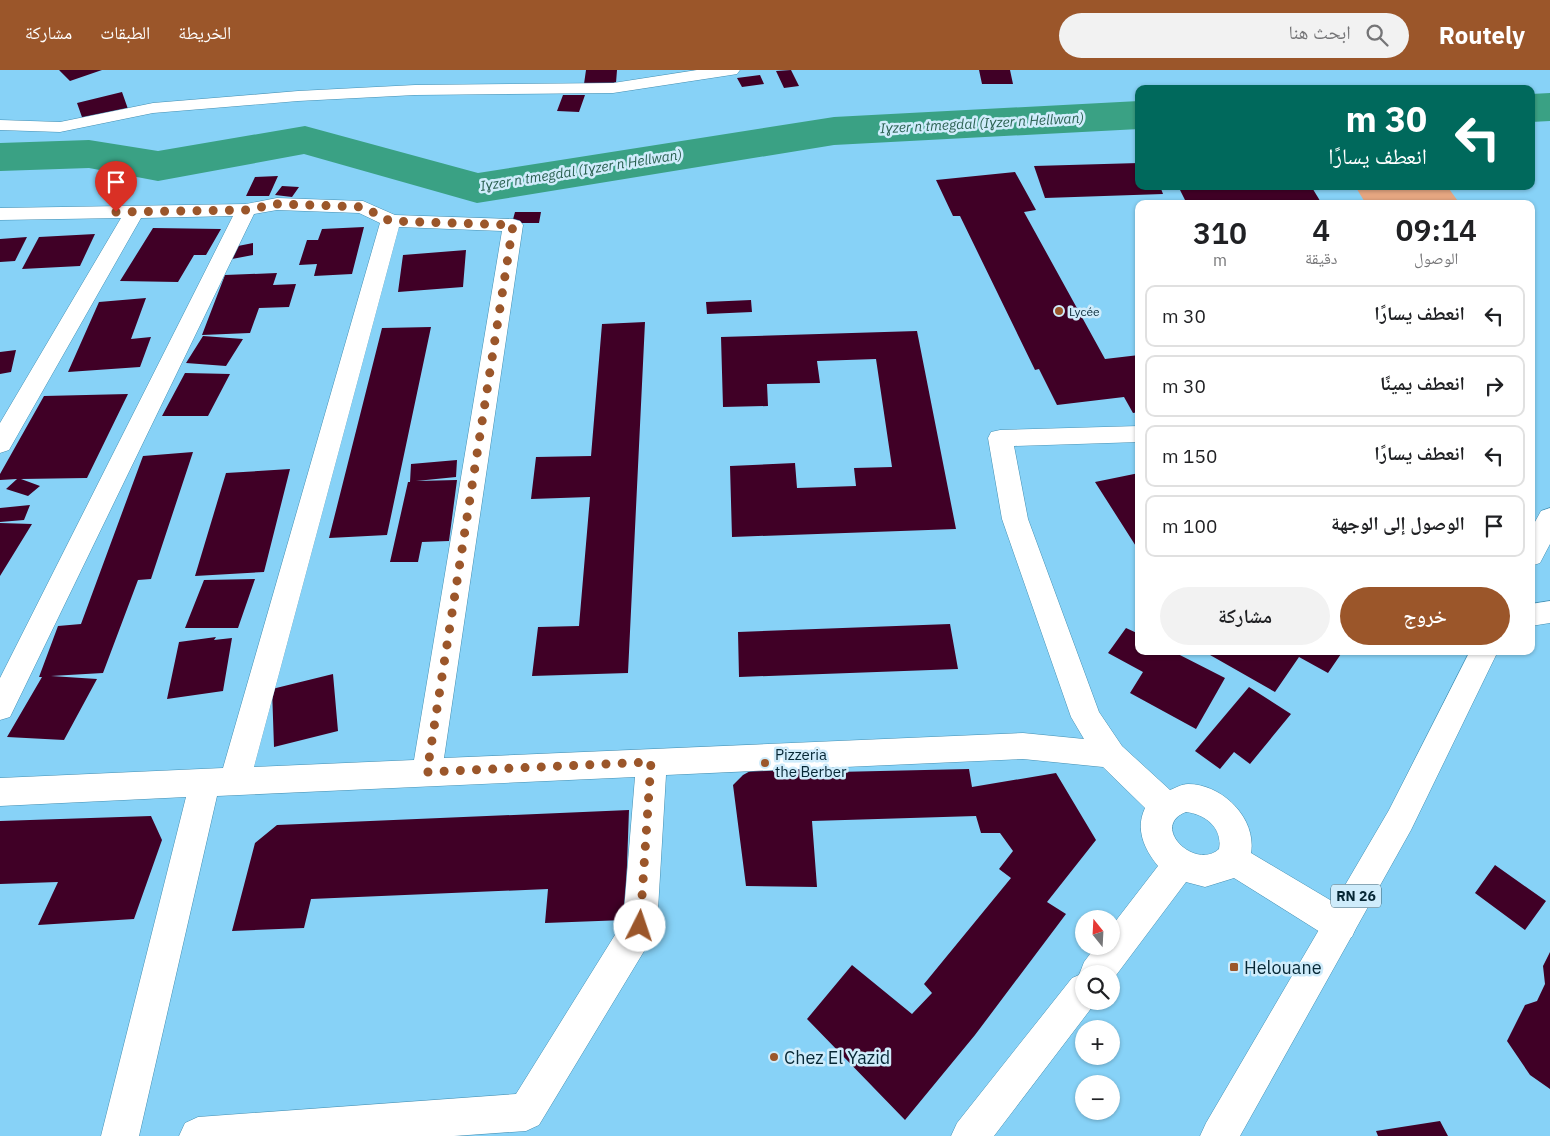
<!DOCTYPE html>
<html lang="ar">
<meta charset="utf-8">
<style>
:root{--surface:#fff;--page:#f2f2f2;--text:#202124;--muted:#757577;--line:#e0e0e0;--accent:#9b562a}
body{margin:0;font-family:"IBM Plex Sans","Noto Naskh Arabic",sans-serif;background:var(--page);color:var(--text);direction:rtl;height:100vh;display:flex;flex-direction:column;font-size:19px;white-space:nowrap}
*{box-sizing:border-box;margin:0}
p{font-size:16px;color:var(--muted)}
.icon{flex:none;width:28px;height:28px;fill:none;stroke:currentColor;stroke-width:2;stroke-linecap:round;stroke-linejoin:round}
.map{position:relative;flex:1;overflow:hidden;direction:ltr}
.side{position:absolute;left:1135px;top:130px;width:400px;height:455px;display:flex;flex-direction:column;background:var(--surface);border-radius:10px;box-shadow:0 1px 4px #0004;direction:rtl}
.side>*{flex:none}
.guide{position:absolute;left:1135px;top:15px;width:400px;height:105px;border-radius:10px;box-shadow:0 1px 4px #0004;direction:rtl;background:#00695c;color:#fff;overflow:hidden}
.needle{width:32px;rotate:342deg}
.controls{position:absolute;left:1075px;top:840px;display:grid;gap:10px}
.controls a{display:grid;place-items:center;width:45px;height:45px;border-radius:50%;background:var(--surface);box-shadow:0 1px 4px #0004;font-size:25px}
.pin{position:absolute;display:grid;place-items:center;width:42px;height:42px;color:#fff;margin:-51px -21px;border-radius:50% 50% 50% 0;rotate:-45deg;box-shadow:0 0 5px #0007}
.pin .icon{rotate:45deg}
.me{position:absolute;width:55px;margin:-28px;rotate:4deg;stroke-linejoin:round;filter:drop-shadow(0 0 4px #0008)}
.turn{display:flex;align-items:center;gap:18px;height:105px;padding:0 25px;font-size:22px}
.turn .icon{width:65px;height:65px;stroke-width:2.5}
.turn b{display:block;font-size:35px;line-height:42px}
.eta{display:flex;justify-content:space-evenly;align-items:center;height:85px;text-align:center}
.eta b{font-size:30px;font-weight:600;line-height:35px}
.button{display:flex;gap:10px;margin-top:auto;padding:10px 25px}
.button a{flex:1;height:58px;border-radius:30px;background:var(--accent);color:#fff;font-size:20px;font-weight:600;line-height:58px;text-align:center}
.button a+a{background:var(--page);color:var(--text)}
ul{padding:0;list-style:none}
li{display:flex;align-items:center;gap:15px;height:62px;margin:0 10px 8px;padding:0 15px;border:2px solid var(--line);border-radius:10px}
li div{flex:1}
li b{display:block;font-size:19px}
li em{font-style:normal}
header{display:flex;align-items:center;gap:30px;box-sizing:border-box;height:70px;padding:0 25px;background:var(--accent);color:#fff}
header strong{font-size:24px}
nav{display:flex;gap:28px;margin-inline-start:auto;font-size:18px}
.search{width:350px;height:45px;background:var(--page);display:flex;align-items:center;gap:12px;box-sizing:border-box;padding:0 18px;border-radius:28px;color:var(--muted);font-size:19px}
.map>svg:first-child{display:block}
.green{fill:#e6a782}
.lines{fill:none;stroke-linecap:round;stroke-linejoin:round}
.river{fill:#3aa184;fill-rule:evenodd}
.building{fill:#400026}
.minor-casing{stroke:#448fb2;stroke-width:1}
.primary-casing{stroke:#448fb2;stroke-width:1}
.minor{fill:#fff;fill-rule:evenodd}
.primary{fill:#fff;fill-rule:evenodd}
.route{stroke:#9b562a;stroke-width:9;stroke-dasharray:0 16.2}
.poi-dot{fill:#9b562a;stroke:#cfecfb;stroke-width:2}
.labels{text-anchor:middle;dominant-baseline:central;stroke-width:5;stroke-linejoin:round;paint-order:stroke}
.far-poi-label{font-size:12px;fill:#062735;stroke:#cfecfb;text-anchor:start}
.far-water-label{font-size:14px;font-style:italic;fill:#2c6252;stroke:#cfecfb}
.shield{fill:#cfecfb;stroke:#426270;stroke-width:1}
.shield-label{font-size:14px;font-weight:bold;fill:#062735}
.poi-label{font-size:15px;fill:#062735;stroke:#cfecfb;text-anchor:start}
.near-poi-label{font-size:18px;fill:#062735;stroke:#cfecfb;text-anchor:start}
</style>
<header>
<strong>Routely</strong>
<div class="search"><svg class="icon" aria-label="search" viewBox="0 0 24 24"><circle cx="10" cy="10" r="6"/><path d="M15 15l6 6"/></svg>ابحث هنا</div>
<nav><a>الخريطة</a><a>الطبقات</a><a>مشاركة</a></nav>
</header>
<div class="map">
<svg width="1550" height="1066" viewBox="0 0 1550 1066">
<rect width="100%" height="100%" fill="#87d2f7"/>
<!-- green -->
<path class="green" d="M1355,116H1447L1460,134H1366Z"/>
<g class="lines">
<!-- river -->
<path class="river" d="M1550,23V51L1531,52V24Z
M1139,31V59L834,75L477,133L304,84L158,111L89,98L0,101V73L89,70L158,81L305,56L478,103L834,47Z"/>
</g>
<!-- building -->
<path class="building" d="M59,0H102L70,11Z
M586,0H617L616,13L584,14Z
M791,0L799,16L784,18L776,1Z
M979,0H1010L1013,14H982Z
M760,5L764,14L742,17L737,8Z
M122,22L128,39L83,50L77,33Z
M563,25H585L579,42L557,41Z
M1139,93V116H1160L1163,124L1045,128L1034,96Z
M1015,102L1036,140L1024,142L1105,289L1139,285V342L1133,343L1124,327L1057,335L1039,299L1035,300L960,146H953L936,110Z
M278,106L269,126H246L255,107Z
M282,116L299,117L292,127L275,125Z
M1178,116H1311L1322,134H1187Z
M515,142H541L539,153H512Z
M364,157L352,204L314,206L317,194L299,195L307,170H318L322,159Z
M153,158L221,159L206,185H194L178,212L120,211Z
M95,164L80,196L22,199L39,167Z
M27,167L15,191L0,192V169Z
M253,173V185L232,189L233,177Z
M466,180L463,217L398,222L403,185Z
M277,203L273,215L296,214L289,237L259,238L250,263L202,265L225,205Z
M146,228L131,269L151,267L140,297L68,302L99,232Z
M751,230L752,242L707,244L706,232Z
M645,252L628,603L532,606L538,557L579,556L590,427L531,429L536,387L591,386L602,254Z
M431,257L387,465L329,468L382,258Z
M917,261L956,459L732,467L730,396L795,393L797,418L856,416L854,398L892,397L876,289L817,291L820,313L767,314L768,336L723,337L721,267Z
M203,266L243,269L226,296L186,293Z
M16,280L11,302L0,304V282Z
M185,303L230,304L208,346H162Z
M128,324L87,408L21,409L40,416L28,426L6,419L17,409L0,410V404L44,326Z
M193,382L151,509L138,510L103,603L51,606L97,609L64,670L7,667L42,607H39L58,556L81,554L143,386Z
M457,390L456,407L416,411L457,410L449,471L422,472L418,492H390L408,412H410L411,394Z
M290,399L264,502L195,506L226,403Z
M1139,403V481L1095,412Z
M30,435L24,450L0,452V438Z
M0,453L32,454L0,506Z
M255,509L238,558H185L204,510Z
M950,554L958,599L739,607L738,562Z
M1126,558L1139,564V581H1172L1225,608L1196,659L1130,623L1143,602L1108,583Z
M216,567L214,570L232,568L223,621L167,629L179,572Z
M1203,581H1343L1328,603L1299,587L1275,622Z
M333,604L338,661L274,677L272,619Z
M1249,617L1291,644L1250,694L1234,682L1220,699L1195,681Z
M765,693L836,702L969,699L972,717L1056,703L1096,770L1047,832L1066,844L975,965L905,1050L807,949L852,895L912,944L932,923L924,914L1011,808L999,799L1013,781L1000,763H981L976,746L812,751L817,817L746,816L733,715L743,705Z
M629,740L625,850L545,853L548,819L311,829L304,858L232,861L255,773L277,755Z
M151,746L162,770L134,849L38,855L58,812L0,814V751Z
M1495,795L1546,831L1525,860L1475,823Z
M1550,882V1019L1530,1005L1507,971L1525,935L1537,931L1545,914L1543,896Z
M1440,1051L1448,1066H1378L1376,1061Z"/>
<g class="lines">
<defs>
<path id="minor" d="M697,0H740L737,4L731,5L613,23L415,25L298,31L153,43L60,62L0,60V50L60,52L153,33L298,21L415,15L613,13Z
M277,128L363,131L395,145L513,149L520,151L523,155L444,688L1023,663L1084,669L1071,647L1002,449L988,368L991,362L1000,360L1139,356V372L1014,376L1028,449L1099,642L1122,676L1170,720C1175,718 1182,714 1188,714C1222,714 1257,748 1251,783L1352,843L1357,855L1352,867L1340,871L1328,867L1234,808L1205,817L1186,812L1111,912V904H1084V931L1096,932L994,1066H951L957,1053L1072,908L1079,905L1084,892L1096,876H1111V857L1158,796C1144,779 1135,759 1145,738L1103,697L1023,689L666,705L657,856L652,868L539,1055L526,1061L454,1066H179L185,1053L198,1047L516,1024L623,852L635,707L217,726L139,1066H101L186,727L0,736V708L223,698L380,153L359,143L277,140L254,144L10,647L0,650V608L233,146L141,148L9,380L0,383V353L121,148L0,150V138L246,134ZM399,157L502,161L414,690L254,697ZM1186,742C1205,744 1223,758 1219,779C1195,801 1149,756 1186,742Z
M1550,531V553L1531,556V534Z"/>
<path id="primary" d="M1550,438V474L1540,493L1531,496V459L1541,441Z
M1470,581H1498L1411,760L1240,1066H1200L1206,1053L1389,740Z"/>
</defs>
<!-- minor casing -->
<use href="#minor" class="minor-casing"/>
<!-- primary casing -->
<use href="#primary" class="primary-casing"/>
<!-- minor -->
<use href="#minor" class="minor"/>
<!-- primary -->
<use href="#primary" class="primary"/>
</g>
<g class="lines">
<!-- route -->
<path class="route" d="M116,142L246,140L277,134L311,135L363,137L390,151L513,155L427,702L651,692L640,856"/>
</g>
<!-- markers -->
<g class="poi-dot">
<circle cx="1059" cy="241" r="5"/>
<circle cx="765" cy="693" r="5"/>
<rect x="1229" y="892" width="10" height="10" rx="2.5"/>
<circle cx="774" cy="987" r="5"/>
</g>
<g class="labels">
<!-- far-poi labels -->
<g class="far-poi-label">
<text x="1069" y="241">Lycée</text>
</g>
<!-- far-water labels -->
<g class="far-water-label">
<text transform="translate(982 53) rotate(-3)">Iɣzer n tmegdal (Iɣzer n Hellwan)</text>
<text transform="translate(581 100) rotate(-9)">Iɣzer n tmegdal (Iɣzer n Hellwan)</text>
</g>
<!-- shield labels -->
<rect class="shield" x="1331" y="814.5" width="50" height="23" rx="4"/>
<g class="shield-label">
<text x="1356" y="826">RN 26</text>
</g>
<!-- poi labels -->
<g class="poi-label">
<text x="775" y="684">Pizzeria<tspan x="775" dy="17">the Berber</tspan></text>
</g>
<!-- near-poi labels -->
<g class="near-poi-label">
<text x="1244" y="897">Helouane</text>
<text x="784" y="987">Chez El Yazid</text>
</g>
</g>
</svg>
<div class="controls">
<a><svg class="needle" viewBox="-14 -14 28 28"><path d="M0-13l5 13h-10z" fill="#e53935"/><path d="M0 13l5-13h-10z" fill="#757577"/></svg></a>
<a><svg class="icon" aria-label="search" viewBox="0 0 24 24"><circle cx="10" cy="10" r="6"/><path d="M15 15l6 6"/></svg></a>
<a>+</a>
<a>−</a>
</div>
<div class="pin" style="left:116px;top:142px;background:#d93025"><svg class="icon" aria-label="arrive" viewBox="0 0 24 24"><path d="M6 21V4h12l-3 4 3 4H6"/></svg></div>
<svg class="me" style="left:640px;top:856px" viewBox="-20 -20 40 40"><circle r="19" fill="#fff"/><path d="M0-13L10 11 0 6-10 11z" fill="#9b562a"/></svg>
<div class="guide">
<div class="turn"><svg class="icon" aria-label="left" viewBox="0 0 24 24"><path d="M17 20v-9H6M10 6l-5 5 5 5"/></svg><div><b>30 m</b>انعطف يسارًا</div></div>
</div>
<section class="side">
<div class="eta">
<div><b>09:14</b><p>الوصول</p></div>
<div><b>4</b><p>دقيقة</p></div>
<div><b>310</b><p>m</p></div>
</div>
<ul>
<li><svg class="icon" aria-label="left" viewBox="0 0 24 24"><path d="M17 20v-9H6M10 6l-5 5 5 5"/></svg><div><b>انعطف يسارًا</b></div><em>30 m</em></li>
<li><svg class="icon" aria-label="right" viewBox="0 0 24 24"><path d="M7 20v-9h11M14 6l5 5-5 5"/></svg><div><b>انعطف يمينًا</b></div><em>30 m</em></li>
<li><svg class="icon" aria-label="left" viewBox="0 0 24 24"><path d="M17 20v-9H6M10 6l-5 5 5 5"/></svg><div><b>انعطف يسارًا</b></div><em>150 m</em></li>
<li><svg class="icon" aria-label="arrive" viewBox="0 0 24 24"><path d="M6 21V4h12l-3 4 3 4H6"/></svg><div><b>الوصول إلى الوجهة</b></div><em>100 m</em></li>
</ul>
<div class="button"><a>خروج</a><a>مشاركة</a></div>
</section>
</div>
